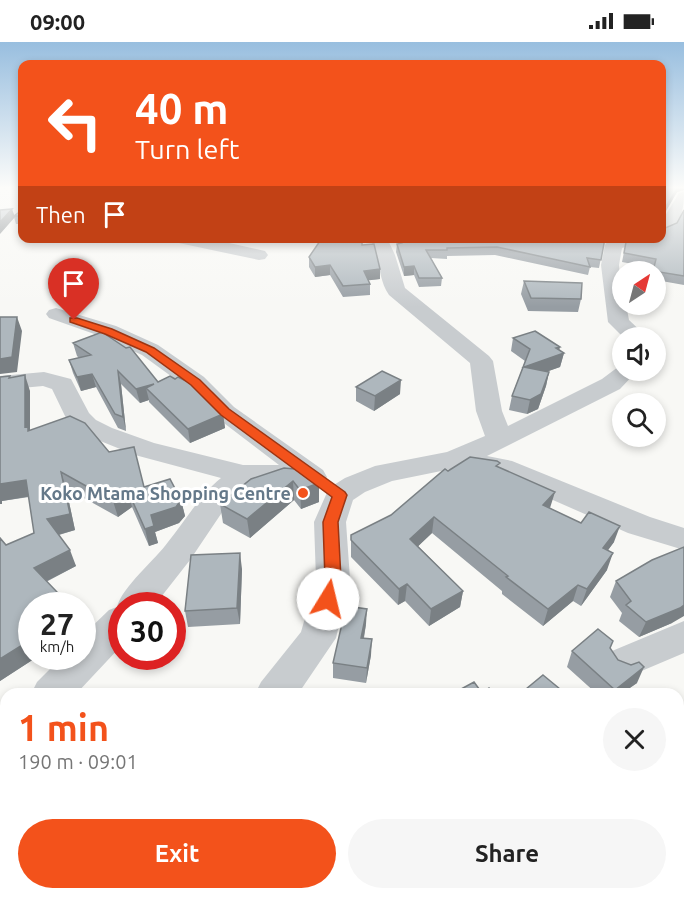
<!DOCTYPE html>
<meta charset="utf-8">
<style>
:root{--surface:#fff;--page:#f6f6f6;--text:#222;--muted:#767676;--accent:#f3521b}
body{margin:0;font-family:Ubuntu,sans-serif;background:var(--page);color:var(--text);height:100vh;display:flex;flex-direction:column;font-size:22px;white-space:nowrap}
*{box-sizing:border-box;margin:0}
p{font-size:20px;color:var(--muted)}
.icon{flex:none;width:33px;height:33px;fill:none;stroke:currentColor;stroke-width:2;stroke-linecap:round;stroke-linejoin:round}
.map{position:relative;flex:1;overflow:hidden}
.side{position:absolute;left:0px;top:646px;width:684px;height:212px;display:flex;flex-direction:column;background:var(--surface);border-radius:18px 18px 0 0;box-shadow:0 3px 9px #0003}
.side>*{flex:none}
.banner{position:absolute;left:18px;top:18px;width:648px;height:183px;border-radius:12px;box-shadow:0 3px 9px #0003;background:#f3521b;color:#fff;overflow:hidden}
.needle{width:39px;rotate:36deg}
.tools{position:absolute;left:612px;top:219px;display:grid;gap:12px}
.tools a{display:grid;place-items:center;width:54px;height:54px;border-radius:50%;background:var(--surface);box-shadow:0 3px 9px #0003;font-size:30px}
.speed{position:absolute;left:18px;top:550px;display:flex;gap:12px;font-size:30px;font-weight:700;text-align:center}
.speed>*{display:grid;place-content:center;width:78px;height:78px;border-radius:50%;background:var(--surface);box-shadow:0 3px 9px #0003;line-height:1}
.speed small{font-size:15px;font-weight:400}
.speed .limit{border:9px solid #d22;background:#fff;color:#111}
.pin{position:absolute;display:grid;place-items:center;width:51px;height:51px;color:#fff;margin:-62px -26px;border-radius:50% 50% 50% 0;rotate:-45deg;box-shadow:0 0 6px #0007}
.pin .icon{rotate:45deg}
.me{position:absolute;width:66px;margin:-33px;rotate:9deg;stroke-linejoin:round;filter:drop-shadow(0 0 4px #0008)}
.turn{display:flex;align-items:center;gap:21px;height:126px;padding:0 18px;font-size:27px}
.turn .icon{width:78px;height:78px;stroke-width:2.5}
.turn b{display:block;font-size:42px;line-height:51px}
.then{display:flex;align-items:center;height:57px;padding:0 18px;background:#0003;gap:12px;font-size:22px}
.round{display:grid;place-items:center;flex:none;width:63px;height:63px;border-radius:32px;background:var(--page)}
.head{display:flex;align-items:center;justify-content:space-between;height:102px;padding:0 18px}
h1{font-size:36px;font-weight:600;line-height:45px;color:var(--accent)}
.action{display:flex;gap:12px;margin-top:auto;padding:12px 18px}
.action a{flex:1;height:69px;border-radius:36px;background:var(--accent);color:#fff;font-size:24px;font-weight:600;line-height:69px;text-align:center}
.action a+a{background:var(--page);color:var(--text)}
.status{display:flex;justify-content:space-between;align-items:center;height:42px;padding:0 30px;background:var(--surface);direction:ltr}
.status svg{height:16px;fill:currentColor}
.map>svg:first-child{display:block}
.lines{fill:none;stroke-linecap:round;stroke-linejoin:round}
.minor{fill:#c8cccf;fill-rule:evenodd}
.wall{fill:#969da3}
.shaded-wall{fill:#7a8084}
.building{fill:#aeb7bd;stroke:#7a8084;stroke-width:1.5}
.route{fill:#f3521b;stroke:#9e3512;stroke-width:1.5}
.poi-dot{fill:#f3521b;stroke:#fff;stroke-width:2}
.labels{text-anchor:middle;dominant-baseline:central;stroke-width:6;stroke-linejoin:round;paint-order:stroke}
.poi-label{font-size:18px;font-weight:bold;fill:#647889;stroke:#fff;text-anchor:end}
</style>
<div class="status"><b>09:00</b><svg viewBox="0 0 49 12"><path d="M0 12V9h3v3zM5 12V6h3v6zM10 12V3h3v9zM15 12V0h3v12zM26 1h20v11H26zM47 4h2v5h-2z"/></svg></div>
<div class="map">
<svg width="684" height="857" viewBox="0 0 684 857">
<rect width="100%" height="100%" fill="#f8f8f5"/>
<g class="lines">
<!-- minor -->
<path class="minor" d="M684,150C684,166 681,189 662,193V179L679,151Z
M172,196H207L265,209L268,213L265,217L259,218L174,200Z
M369,196H387L395,213L405,246L489,314L493,319L502,369L508,384L602,337L622,322V328H638L620,347L487,414L512,419L650,475L684,486V508L628,491L496,433L456,426L392,439L365,450L353,458L346,480L350,537L336,596L298,652H255L261,640L301,590L316,537L314,480L329,446L345,436L375,424L447,410L485,394L476,369L470,321L389,253C377,236 381,214 369,196Z
M618,196H646L644,200L622,206L619,223L622,262H626L629,278L648,296H624L608,280L601,223L605,203L608,199Z
M56,266L116,284L158,303L204,335L234,365L323,428L327,435L323,442L313,444L305,442L250,441L227,463L190,518L154,564H122V603L76,652H31L37,640L62,615H82V594L109,568L117,565C122,545 155,518 168,500C186,478 199,454 221,436L135,413L78,390L65,374L52,347L43,344L0,348V334L44,330L71,337L89,371L96,378L112,386L154,401L243,423H279L216,375L186,345L142,313L100,294L49,276L46,272L49,268Z
M684,579V611L625,636L612,631L606,620L612,609Z
M6,670V711L0,713V672Z
M8,852H62L60,857H6Z
M279,852H329L330,857H280Z"/>
</g>
<!-- wall -->
<path class="wall" d="M662,145H684V148L677,150L662,175L663,187L677,181L684,168V243L656,238V230H652L654,226L622,220L626,200L662,196Z
M22,168V182H16L14,175L0,192L14,174Z
M400,196H516L518,199L607,197L604,201L599,226L590,225L588,233L495,213L447,214V217L431,216L442,236L441,244L419,245L414,233L404,234L396,210L397,202H401Z
M362,203L380,227V237L368,238L370,242V253L343,255L330,233L315,235L309,225V215Z
M524,239L581,257L578,270L528,269L521,252Z
M513,296L559,308L564,311L560,325L548,329L549,330L546,344L538,367L527,372L509,368L512,354L525,319L511,309Z
M73,301L158,340L223,372L225,386L190,401L149,360V358L140,361L121,342L126,389L118,386L96,345L81,349L73,331L69,318L79,316L77,314Z
M0,335L10,336L30,349V388L109,410L144,445L181,458L185,474L179,481L155,490L158,501L149,504L132,465L118,475L66,446L75,488L59,493L76,524L46,540L32,564L37,615L0,639V496L6,503L34,491L29,455L2,459V462H0Z
M356,345L400,352L374,369L356,359Z
M499,425L550,466L614,500L608,508L607,528L581,564L573,559L543,584L502,552V549L432,491L418,504L463,549L460,565L429,584L405,559L398,563L351,515V493L391,473L448,429Z
M306,428L319,441V460L301,467L294,458L250,496L223,481L220,462Z
M242,527L240,582L188,585L185,569Z
M616,539L672,581L639,595L619,579L622,571L610,555Z
M366,582L364,596L371,613L366,641L333,636V621Z
M610,606L618,618L637,641L621,652H597L567,625L572,609Z
M684,824V853L678,847V831Z
M406,852H526L530,857H409Z"/>
<!-- shaded-wall -->
<path class="shaded-wall" d="M678,145H684V148L677,150L662,176V173Z
M12,167L15,175L0,192V180Z
M330,223V233L315,235V225Z
M414,224V233L404,234V225Z
M380,227V237L363,239L364,229Z
M17,275L22,289L17,330L0,332V317Z
M560,305L558,313L564,311L560,325L521,339L524,325L556,306Z
M118,329L121,342L126,389L123,375Z
M549,330L546,344L538,367L527,372L530,358Z
M92,332L96,345L81,349L77,335Z
M25,333L30,349V392L25,385Z
M401,338L400,352L374,369L375,354Z
M154,342L146,346L149,358L140,361L136,347Z
M223,372L225,386L190,401L188,387Z
M61,430L66,446L75,488L54,494L47,477Z
M26,438L32,454L2,459V462H0V442Z
M293,439L294,458L250,496L247,477Z
M319,441V460L301,467L300,448Z
M128,449L132,465L118,475L113,459Z
M555,450L550,466L543,463Z
M181,458L185,474L179,481L155,490L158,501L149,504L145,487L151,473Z
M434,475L432,491L409,513L410,497Z
M620,484L614,500L597,523L603,506Z
M70,508L76,524L41,542L34,526Z
M240,511L242,527L240,582L237,566Z
M613,511L607,528L581,564L587,547Z
M407,542L405,559L398,563L399,547Z
M578,543L573,559L543,584L548,567Z
M463,549L460,565L429,584L431,567Z
M58,551L63,564H39V563Z
M684,563V574L672,581L639,595L646,580Z
M367,567L366,582L361,611V596Z
M32,597V615H37L0,639V617Z
M372,597L371,613L366,641L367,626Z
M644,625L637,641L621,652H613L615,648Z
M684,725V726L678,736V727Z
M6,750V770L0,774V754Z
M272,852H284V857H268Z"/>
<!-- building -->
<path class="building" d="M662,145H678L662,171L663,187L677,181L684,168V234L653,229L656,217L624,211L626,200L638,196H662Z
M12,167L0,180V168Z
M22,168V174H14Z
M322,196H362V203L374,202L380,227L364,229L370,242L343,244L330,223L315,225L309,215Z
M401,196H516L518,199L521,196H605L601,218L587,216L590,225L497,205L447,206V208H426L442,236H419L414,224L404,225L397,202L402,201Z
M524,239L582,241L581,257L531,256Z
M0,275H17L12,315L0,317Z
M535,289L560,305L556,306L564,311L524,325L549,330L541,352L530,358L512,354L530,307L513,296Z
M102,290L126,306L130,305L158,340L170,334L175,337L178,335L190,341L223,372L188,387L146,346L154,342L136,347L118,329L123,375L115,372L92,332L77,335L69,318L91,313L73,301Z
M382,329L401,338L375,354L356,345Z
M25,333V385L28,384V389L70,374L85,381L109,410L134,405L144,445L170,437L181,458L176,465L151,473L154,484L145,487L128,449L113,459L61,430L70,472L47,477L70,508L34,526L58,551L39,563L40,564H32V597L0,617V496L6,503L34,491L26,438L0,442V335L10,334L9,336Z
M470,415L497,419L500,421L496,424L555,450L543,463L581,481L589,470L620,484L603,506L613,511L587,547L578,543L548,567L506,535L508,534L434,475L410,497L463,549L431,567L407,542L399,547L351,498V493L391,473L445,427L448,429Z
M284,426L306,428L319,441L300,448L293,439L247,477L220,462L251,437Z
M684,505V563L680,566L646,580L626,563L631,559L616,539L652,518Z
M240,511L237,566L185,569L191,513Z
M346,564L367,567L361,596L372,597L367,626L333,621Z
M598,587L613,599L610,606L618,618L631,623L639,620L644,625L615,648L572,609Z
M543,633L566,652H520Z
M474,640L482,651L489,646L495,652H452Z
M4,691L6,695V750L0,754V696Z
M678,714L684,723V725L678,727Z
M137,852H272L268,857H132Z
M417,852H526L530,857H420Z
M617,852H628L632,857H611Z"/>
<!-- sky -->
<linearGradient id="sky" x2="0" y2="1"><stop stop-color="#98bedf"/><stop offset="0.55" stop-color="#fcfcfa"/><stop offset="1" stop-color="#fcfcfa" stop-opacity="0"/></linearGradient>
<rect width="684" height="265" fill="url(#sky)"/>
<!-- route -->
<path class="route" d="M70,276H77L112,287L154,306L200,338L229,367L345,450L347,453L338,480L341,537L334,561L328,563L322,561L320,557L325,537L323,480L332,455L221,373L191,343L146,310L105,292L70,280Z"/>
<!-- markers -->
<circle class="poi-dot" cx="303" cy="451" r="6"/>
<g class="labels">
<!-- poi labels -->
<g class="poi-label">
<text x="291" y="451">Koko Mtama Shopping Centre</text>
</g>
</g>
</svg>
<div class="tools">
<a><svg class="needle" viewBox="-14 -14 28 28"><path d="M0-13l5 13h-10z" fill="#e53935"/><path d="M0 13l5-13h-10z" fill="#767676"/></svg></a>
<a><svg class="icon" aria-label="sound" viewBox="0 0 24 24"><path d="M4 9h4l5-4v14l-5-4H4zM17 9q2 3 0 6"/></svg></a>
<a><svg class="icon" aria-label="search" viewBox="0 0 24 24"><circle cx="10" cy="10" r="6"/><path d="M15 15l6 6"/></svg></a>
</div>
<div class="speed"><div>27<small>km/h</small></div><div class="limit">30</div></div>
<div class="pin" style="left:74px;top:278px;background:#d93025"><svg class="icon" aria-label="arrive" viewBox="0 0 24 24"><path d="M6 21V4h12l-3 4 3 4H6"/></svg></div>
<svg class="me" style="left:328px;top:557px" viewBox="-20 -20 40 40"><circle r="19" fill="#fff"/><path d="M0-13L10 11 0 6-10 11z" fill="#f3521b"/></svg>
<div class="banner">
<div class="turn"><svg class="icon" aria-label="left" viewBox="0 0 24 24"><path d="M17 20v-9H6M10 6l-5 5 5 5"/></svg><div><b>40 m</b>Turn left</div></div>
<div class="then">Then<svg class="icon" aria-label="arrive" viewBox="0 0 24 24"><path d="M6 21V4h12l-3 4 3 4H6"/></svg></div>
</div>
<section class="side">
<div class="head"><div><h1>1 min</h1><p>190 m · 09:01</p></div><a class="round"><svg class="icon" aria-label="close" viewBox="0 0 24 24"><path d="M6 6l12 12M18 6L6 18"/></svg></a></div>
<div class="action"><a>Exit</a><a>Share</a></div>
</section>
</div>
